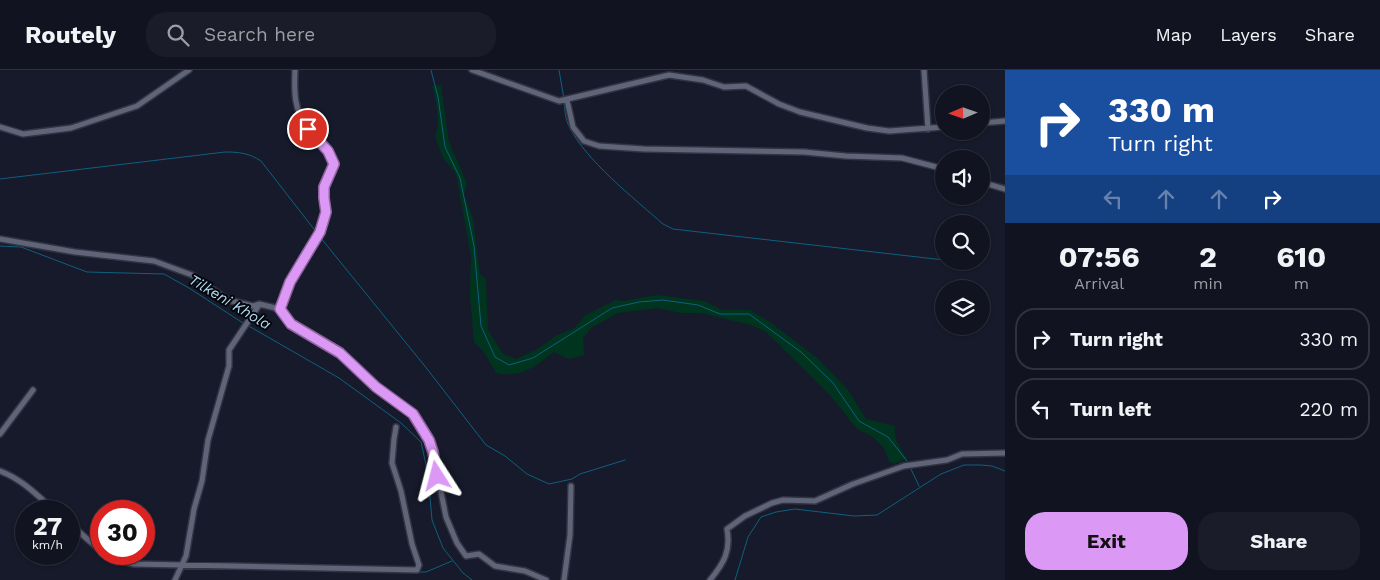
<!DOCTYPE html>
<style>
:root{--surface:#111420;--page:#1a1d29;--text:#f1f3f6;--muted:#9c9ea5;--line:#30333e;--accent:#db99f5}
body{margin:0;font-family:"Work Sans",sans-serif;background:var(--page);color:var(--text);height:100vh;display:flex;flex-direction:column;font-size:19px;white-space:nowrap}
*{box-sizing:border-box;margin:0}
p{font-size:16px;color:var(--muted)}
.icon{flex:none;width:28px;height:28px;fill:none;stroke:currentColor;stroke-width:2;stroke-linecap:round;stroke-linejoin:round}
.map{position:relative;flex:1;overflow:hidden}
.panel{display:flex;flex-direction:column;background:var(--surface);width:375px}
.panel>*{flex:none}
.guide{background:#1a4fa0;color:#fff;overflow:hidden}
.needle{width:32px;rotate:268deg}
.buttons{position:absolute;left:935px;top:15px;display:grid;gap:10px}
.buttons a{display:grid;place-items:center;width:55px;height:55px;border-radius:50%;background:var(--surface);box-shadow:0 1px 4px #0004,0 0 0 1px var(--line);font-size:25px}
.speed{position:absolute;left:15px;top:430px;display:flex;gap:10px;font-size:25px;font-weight:700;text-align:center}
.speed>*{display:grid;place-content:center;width:65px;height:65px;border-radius:50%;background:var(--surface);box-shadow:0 1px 4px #0004,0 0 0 1px var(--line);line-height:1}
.speed small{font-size:12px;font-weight:400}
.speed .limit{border:8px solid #d22;background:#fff;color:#111}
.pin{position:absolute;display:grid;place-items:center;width:42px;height:42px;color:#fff;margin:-21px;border:2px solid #fff;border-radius:50%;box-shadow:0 1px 5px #0007}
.me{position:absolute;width:55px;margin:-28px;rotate:351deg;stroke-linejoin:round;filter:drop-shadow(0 0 4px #0008)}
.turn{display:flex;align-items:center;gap:18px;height:105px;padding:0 20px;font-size:22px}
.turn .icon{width:65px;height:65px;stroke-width:2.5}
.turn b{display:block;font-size:35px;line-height:42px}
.lanes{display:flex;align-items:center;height:48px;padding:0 20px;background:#0003;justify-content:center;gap:25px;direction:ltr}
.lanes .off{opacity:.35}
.eta{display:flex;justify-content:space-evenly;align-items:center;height:85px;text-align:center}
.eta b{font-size:30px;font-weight:700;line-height:35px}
.primary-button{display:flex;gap:10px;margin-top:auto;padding:10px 20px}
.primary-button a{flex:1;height:58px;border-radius:20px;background:var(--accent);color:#111;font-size:20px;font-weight:700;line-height:58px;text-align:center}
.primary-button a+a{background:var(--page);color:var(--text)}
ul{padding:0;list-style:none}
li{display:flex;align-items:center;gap:15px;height:62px;margin:0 10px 8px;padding:0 10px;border:2px solid var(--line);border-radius:20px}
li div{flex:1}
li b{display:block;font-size:19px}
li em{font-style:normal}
header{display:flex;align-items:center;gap:30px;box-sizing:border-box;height:70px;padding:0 25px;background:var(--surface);border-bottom:1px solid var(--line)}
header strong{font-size:24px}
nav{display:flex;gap:28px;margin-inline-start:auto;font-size:18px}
.search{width:350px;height:45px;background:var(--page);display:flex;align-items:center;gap:12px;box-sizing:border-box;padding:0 18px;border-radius:20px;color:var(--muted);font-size:19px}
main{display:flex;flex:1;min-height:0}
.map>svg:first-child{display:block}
.green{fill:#00341e}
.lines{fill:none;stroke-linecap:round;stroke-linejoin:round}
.stream{stroke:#0e607f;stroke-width:1}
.minor-casing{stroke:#333441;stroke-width:8}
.minor{stroke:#5f6478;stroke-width:5}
.route-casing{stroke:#8e639f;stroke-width:12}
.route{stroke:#db99f5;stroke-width:9}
.labels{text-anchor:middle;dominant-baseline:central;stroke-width:4;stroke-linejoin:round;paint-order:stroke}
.water-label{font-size:15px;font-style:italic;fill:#afdbf1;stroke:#05060c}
</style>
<header>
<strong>Routely</strong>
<div class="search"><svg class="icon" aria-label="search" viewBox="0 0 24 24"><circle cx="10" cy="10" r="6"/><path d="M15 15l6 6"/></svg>Search here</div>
<nav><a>Map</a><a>Layers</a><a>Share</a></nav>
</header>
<main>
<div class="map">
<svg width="1005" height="510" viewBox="0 0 1005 510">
<rect width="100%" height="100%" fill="#171a2a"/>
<!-- green -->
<path class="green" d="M441,15L449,72L467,113L464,125L473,148L480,204L486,209L488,260L503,284L516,289L538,279L557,265L575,258L584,246L616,230L624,231L657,225L704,231L722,240H750L770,252L816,287L848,320L866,349L895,356C893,369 900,378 907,388L894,394L889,391L884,378L872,366L857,359L830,325L766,262L751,255L701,243H681L657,238L618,243L591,258L583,268L584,285L569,289L554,282C535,297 522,308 496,303L484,282L474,272L470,226L471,186L456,104L443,88L435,66C441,56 436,27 432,16Z"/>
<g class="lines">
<!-- stream -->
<path class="stream" d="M431,0L438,27L445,77L460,108L474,176L481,256L495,287L509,295L533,288L612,238L639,232L663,230L698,235L720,244H749L801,282L833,313L859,351L888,367L907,391
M559,0L564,29
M564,33C565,40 565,49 569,56C584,89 635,129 663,154L673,159L944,190
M0,109L225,82C239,82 249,83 261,91L317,163
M320,167L424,295L486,375L505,386L527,404L549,414L572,409L580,404L625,390
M0,176L21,177L87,202L164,204L189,218L243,253
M247,255L339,308L401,353L421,372L428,404L432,450L443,478L463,503L472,510
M911,399L919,416
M27,420L51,441
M69,457L106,488L118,493
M418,502H426L452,491
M735,510L748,467L761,447L776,442L795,439L854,446L877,445L941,404L964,395H981L992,396L1005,401"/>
<defs>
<path id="minor" d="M472,0L559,31L669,5L703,10L724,17L746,16L779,34L800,42L867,58L889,61L944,57
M924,0L928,59
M567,30L573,57L584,71L599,76L644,79L804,82L846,86L902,88L944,99
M981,53L1005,51
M0,57L23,64L71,58L137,36L189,0
M981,112L1005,119
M0,169L75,182L154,191L192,205L228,230L253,236L259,234L280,239L290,212L320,162L326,142L324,128V117L334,94C327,79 318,72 308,59C294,41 294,22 295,0
M280,239L291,254L340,283L376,317L413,344L429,370L433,382L446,447L457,473L466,486L479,484L495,496L525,501L546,510
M0,364L33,320
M0,401C22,409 38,426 55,441
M69,453L101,481
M105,484L118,490L134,494L417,500L419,495L412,474L401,421L392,393L394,369L396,357
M175,510L186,486L194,439L202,411L208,370L229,296V280L259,235
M564,510L570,465L571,416
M710,510C724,493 731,481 727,459L745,446L772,433L783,430L815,431L853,414L904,396L947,390L962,384L1005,383"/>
</defs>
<!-- minor casing -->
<use href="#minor" class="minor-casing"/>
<!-- minor -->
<use href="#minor" class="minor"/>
</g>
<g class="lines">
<defs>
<path id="route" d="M308,59L328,81L334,94L324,117V128L326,142L320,162L290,212L280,239L291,254L340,283L376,317L413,344L429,370L433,382L437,406"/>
</defs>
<!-- route casing -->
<use href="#route" class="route-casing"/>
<!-- route -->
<use href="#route" class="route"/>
</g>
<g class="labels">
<!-- water labels -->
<g class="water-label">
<text transform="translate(230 232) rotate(31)">Tilkeni Khola</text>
</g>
</g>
</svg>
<div class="buttons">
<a><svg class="needle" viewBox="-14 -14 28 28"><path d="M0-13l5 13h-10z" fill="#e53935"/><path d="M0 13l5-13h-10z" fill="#9c9ea5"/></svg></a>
<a><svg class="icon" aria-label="sound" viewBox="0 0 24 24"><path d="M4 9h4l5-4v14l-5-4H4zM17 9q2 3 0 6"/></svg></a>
<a><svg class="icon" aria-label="search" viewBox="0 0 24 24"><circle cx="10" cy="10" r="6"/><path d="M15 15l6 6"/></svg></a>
<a><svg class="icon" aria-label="layers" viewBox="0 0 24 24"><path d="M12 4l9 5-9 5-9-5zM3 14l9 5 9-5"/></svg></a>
</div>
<div class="speed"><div>27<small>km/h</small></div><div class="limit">30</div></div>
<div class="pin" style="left:308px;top:59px;background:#d93025"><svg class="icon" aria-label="arrive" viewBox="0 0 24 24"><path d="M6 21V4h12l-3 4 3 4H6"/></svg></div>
<svg class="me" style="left:437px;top:406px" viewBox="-20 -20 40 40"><path d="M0-17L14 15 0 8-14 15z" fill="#db99f5" stroke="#fff" stroke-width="4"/></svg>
</div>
<section class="panel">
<div class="guide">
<div class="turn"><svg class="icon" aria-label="right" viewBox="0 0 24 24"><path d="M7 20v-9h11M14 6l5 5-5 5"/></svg><div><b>330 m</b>Turn right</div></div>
<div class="lanes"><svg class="icon off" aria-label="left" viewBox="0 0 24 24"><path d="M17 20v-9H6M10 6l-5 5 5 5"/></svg><svg class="icon off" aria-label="ahead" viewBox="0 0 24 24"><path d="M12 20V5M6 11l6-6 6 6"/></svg><svg class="icon off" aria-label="ahead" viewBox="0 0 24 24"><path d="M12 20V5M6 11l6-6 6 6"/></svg><svg class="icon" aria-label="right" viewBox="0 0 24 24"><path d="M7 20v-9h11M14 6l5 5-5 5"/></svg></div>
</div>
<div class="eta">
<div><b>07:56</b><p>Arrival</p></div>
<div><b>2</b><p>min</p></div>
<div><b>610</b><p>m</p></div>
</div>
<ul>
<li><svg class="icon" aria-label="right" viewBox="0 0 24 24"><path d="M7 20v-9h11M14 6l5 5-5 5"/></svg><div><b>Turn right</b></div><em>330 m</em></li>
<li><svg class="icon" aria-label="left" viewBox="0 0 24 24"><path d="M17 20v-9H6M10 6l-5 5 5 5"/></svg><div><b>Turn left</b></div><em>220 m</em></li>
</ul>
<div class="primary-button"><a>Exit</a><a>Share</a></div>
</section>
</main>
